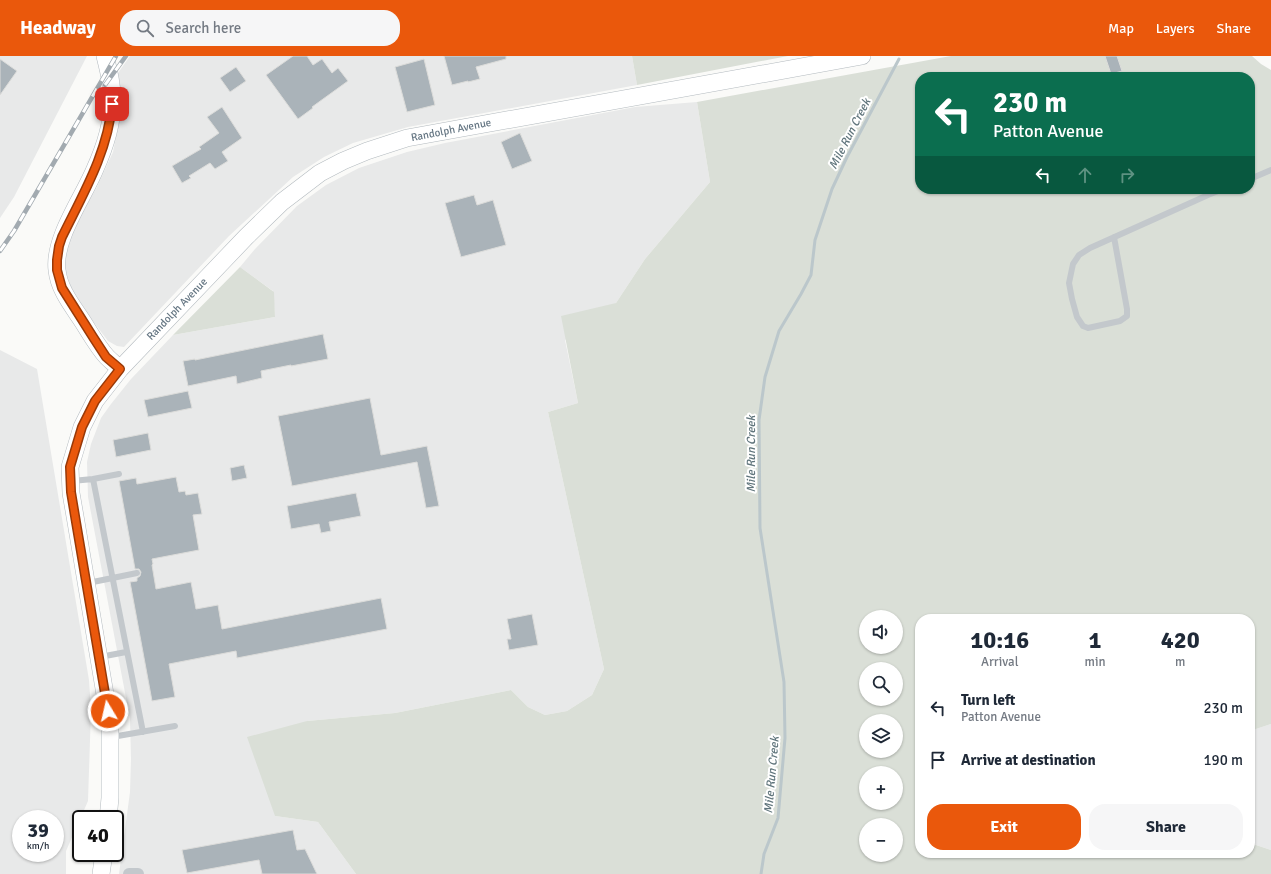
<!DOCTYPE html>
<meta charset="utf-8">
<style>
:root{--surface:#fff;--page:#f6f6f7;--text:#1f2937;--muted:#747a83;--accent:#ea580c}
body{margin:0;font-family:Signika,sans-serif;background:var(--page);color:var(--text);height:100vh;display:flex;flex-direction:column;font-size:15px;white-space:nowrap}
*{box-sizing:border-box;margin:0}
p{font-size:13px;color:var(--muted)}
.icon{flex:none;width:22px;height:22px;fill:none;stroke:currentColor;stroke-width:2;stroke-linecap:round;stroke-linejoin:round}
.map{position:relative;flex:1;overflow:hidden}
.drawer{position:absolute;left:915px;top:558px;width:340px;height:244px;display:flex;flex-direction:column;background:var(--surface);border-radius:16px;box-shadow:0 1px 3px #0004}
.drawer>*{flex:none}
.top-card{position:absolute;left:915px;top:16px;width:340px;height:122px;border-radius:16px;box-shadow:0 1px 3px #0004;background:#0b6e4f;color:#fff;overflow:hidden}
.controls{position:absolute;left:859px;top:554px;display:grid;gap:8px}
.controls a{display:grid;place-items:center;width:44px;height:44px;border-radius:50%;background:var(--surface);box-shadow:0 1px 3px #0004;font-size:20px}
.speed{position:absolute;left:12px;top:754px;display:flex;gap:8px;font-size:20px;font-weight:700;text-align:center}
.speed>*{display:grid;place-content:center;width:52px;height:52px;border-radius:50%;background:var(--surface);box-shadow:0 1px 3px #0004;line-height:1}
.speed small{font-size:10px;font-weight:400}
.speed .limit{border:2px solid #111;border-radius:6px;background:#fff;color:#111}
.pin{position:absolute;display:grid;place-items:center;width:34px;height:34px;color:#fff;margin:-17px;border-radius:8px;box-shadow:0 2px 6px #0006}
.me{position:absolute;width:44px;margin:-22px;rotate:351deg;stroke-linejoin:round;filter:drop-shadow(0 0 3px #0008)}
.turn{display:flex;align-items:center;gap:14px;height:84px;padding:0 12px;font-size:18px}
.turn .icon{width:52px;height:52px;stroke-width:2.5}
.turn b{display:block;font-size:28px;line-height:34px}
.lanes{display:flex;align-items:center;height:38px;padding:0 12px;background:#0003;justify-content:center;gap:20px;direction:ltr}
.lanes .off{opacity:.35}
.eta{display:flex;justify-content:space-evenly;align-items:center;height:68px;text-align:center}
.eta b{font-size:24px;font-weight:700;line-height:28px}
.cta{display:flex;gap:8px;margin-top:auto;padding:8px 12px}
.cta a{flex:1;height:46px;border-radius:16px;background:var(--accent);color:#fff;font-size:16px;font-weight:700;line-height:46px;text-align:center}
.cta a+a{background:var(--page);color:var(--text)}
ul{padding:0;list-style:none}
li{display:flex;align-items:center;gap:12px;height:52px;padding:0 12px}
li div{flex:1}
li b{display:block;font-size:15px}
li em{font-style:normal}
header{display:flex;align-items:center;gap:24px;box-sizing:border-box;height:56px;padding:0 20px;background:var(--accent);color:#fff}
header strong{font-size:19px}
nav{display:flex;gap:22px;margin-inline-start:auto;font-size:14px}
.search{width:280px;height:36px;background:var(--page);display:flex;align-items:center;gap:10px;box-sizing:border-box;padding:0 14px;border-radius:16px;color:var(--muted);font-size:15px}
.map>svg:first-child{display:block}
.built{fill:#e8e9e9;fill-rule:evenodd}
.green{fill:#dadfd7;fill-rule:evenodd}
.lines{fill:none;stroke-linecap:round;stroke-linejoin:round}
.stream{stroke:#bbc7cb;stroke-width:3}
.building{fill:#aab3b9;stroke:#dcdcda}
.secondary-casing{stroke:#b3babf;stroke-width:18}
.lane{stroke:#c3c8cc;stroke-width:6}
.street{stroke:#c3c8cc;stroke-width:12}
.secondary{stroke:#fff;stroke-width:17}
.rail-casing{stroke:#a2aab0;stroke-width:4.5}
.rail{stroke:#fff;stroke-width:3;stroke-dasharray:9;stroke-linecap:butt}
.route-casing{stroke:#983908;stroke-width:10}
.route{stroke:#ea580c;stroke-width:7}
.labels{text-anchor:middle;dominant-baseline:central;stroke-width:4;stroke-linejoin:round;paint-order:stroke}
.street-label{font-size:11px;fill:#657683;stroke:#fff}
.water-label{font-size:12px;font-style:italic;fill:#60757c;stroke:#fff}
</style>
<header>
<strong>Headway</strong>
<div class="search"><svg class="icon" aria-label="search" viewBox="0 0 24 24"><circle cx="10" cy="10" r="6"/><path d="M15 15l6 6"/></svg>Search here</div>
<nav><a>Map</a><a>Layers</a><a>Share</a></nav>
</header>
<div class="map">
<svg width="1271" height="818" viewBox="0 0 1271 818">
<rect width="100%" height="100%" fill="#fafaf8"/>
<!-- built -->
<path class="built" d="M0,0H87L14,141L0,162Z
M130,0H632L637,29L408,71L353,87L324,101L293,121L229,180L124,291L117,290L108,285L89,260L71,231L65,213V200L68,181L97,131L113,96L118,71L120,41L118,17Z
M697,46L710,126L645,203L616,247L565,284L578,347L548,356L604,613L592,639L567,655L545,659L528,651L511,634L395,657L307,665L275,760L318,766L356,818H119L130,736L131,703L130,663L88,441L87,406L91,388L101,362L111,348L131,323L173,279L275,261L273,235L240,211L255,193L297,150L326,129L359,112L407,96L445,87L635,51Z
M0,294L37,313L89,624L91,654L88,745L66,795V818H0ZM21,763H55V797H21Z
M1271,668V794L1250,787V675Z"/>
<!-- green -->
<path class="green" d="M632,0H788L637,29Z
M951,0H1252L1261,8L1271,14V668L1250,675V563H920V797H1250V787L1271,794V818H356L318,766L275,760L247,681L307,665L395,657L511,634L528,651L545,659L567,655L592,639L604,613L548,356L578,347L561,260L616,247L645,203L710,126L697,46ZM920,21H1250V133H920ZM866,561H896V591H866ZM866,613H896V643H866ZM866,665H896V695H866ZM866,717H896V747H866ZM866,769H896V799H866Z
M240,211L274,236L275,261L173,279Z"/>
<g class="lines">
<!-- stream -->
<path class="stream" d="M761,818L764,798L778,762L785,682L784,626L760,472L759,364L765,321L779,275L801,238L811,219L815,184L832,133L847,101L899,3"/>
</g>
<!-- building -->
<path class="building" d="M293,0H307L313,9L322,3L332,17L338,12L348,25L312,51L313,52L298,63L266,19Z
M444,0H506V3L476,11L480,23L468,26V25L452,29Z
M1105,0H1117L1122,15L1111,18Z
M0,3L17,15L0,39Z
M424,3L435,49L407,56L395,11Z
M236,11L246,25L230,36L220,22Z
M222,51L242,82L222,96L228,105L215,113L210,107L189,120L191,122L182,127L172,110L201,93L199,91L219,77L207,61Z
M520,77L532,105L512,113L501,86Z
M474,139L477,149L493,144L506,189L461,201L445,147Z
M323,278L328,303L291,310V309L261,315L262,322L237,328L236,320L188,330L183,305L195,303V304Z
M188,335L192,352L148,361L144,344Z
M370,342L381,399L427,390L439,450L426,452L417,406L292,430L278,360Z
M148,377L151,394L116,401L113,384Z
M244,409L247,422L232,425L230,412Z
M176,421L179,436L185,435L186,439L198,437L202,458L193,459L199,494L152,503L153,508L152,509L156,533L191,526L196,553L218,549L222,573L381,542L387,573L237,602L236,595L169,608L175,641L152,645L130,526L137,525V522L140,520L141,516L139,513H135L119,425L136,422L137,428Z
M356,437L361,460L329,466L331,475L321,477L319,468L291,473L287,450Z
M532,558L538,589L509,594L507,583H511L507,563Z
M293,774L297,794L305,793L317,818H262L259,804L187,817L182,794Z"/>
<g class="lines">
<defs>
<path id="secondary" d="M105,0C109,16 113,32 112,48C112,70 104,93 95,113C83,142 53,183 57,214C59,233 71,248 81,263C89,275 97,290 107,301C111,305 116,309 120,313
M108,763L110,742V668L76,466L71,437L70,411L82,371L95,345L120,313L246,181L282,146L320,117L343,105L367,95L407,82L862,0
M101,818L104,797"/>
</defs>
<!-- secondary casing -->
<use href="#secondary" class="secondary-casing"/>
<!-- lane -->
<path class="lane" d="M1250,123L1271,114
M1114,181L1127,253V260L1120,265L1088,272L1083,270L1077,261L1072,243L1069,227L1073,208L1079,199L1090,192L1208,139L1223,133
M93,423L143,676
M72,425L93,423L119,418
M88,527L137,517
M100,601L126,596
M112,681L175,670"/>
<!-- street -->
<path class="street" d="M129,818H138"/>
<!-- secondary -->
<use href="#secondary" class="secondary"/>
<defs>
<path id="rail" d="M105,29L126,0
M0,195L14,175L116,0"/>
</defs>
<!-- rail casing -->
<use href="#rail" class="rail-casing"/>
<!-- rail -->
<use href="#rail" class="rail"/>
</g>
<g class="lines">
<defs>
<path id="route" d="M108,655L76,466L71,436L70,411L82,371L95,345L120,313L106,301L93,281L62,232L57,214V204L59,190L62,181C83,138 108,96 112,48"/>
</defs>
<!-- route casing -->
<use href="#route" class="route-casing"/>
<!-- route -->
<use href="#route" class="route"/>
</g>
<g class="labels">
<!-- street labels -->
<g class="street-label">
<text transform="translate(451 74) rotate(-11)">Randolph Avenue</text>
<text transform="translate(177 253) rotate(-46)">Randolph Avenue</text>
</g>
<!-- water labels -->
<g class="water-label">
<text transform="translate(850 78) rotate(-63)">Mile Run Creek</text>
<text transform="translate(751 398) rotate(-90)">Mile Run Creek</text>
<text transform="translate(772 719) rotate(-85)">Mile Run Creek</text>
</g>
</g>
</svg>
<div class="controls">
<a><svg class="icon" aria-label="sound" viewBox="0 0 24 24"><path d="M4 9h4l5-4v14l-5-4H4zM17 9q2 3 0 6"/></svg></a>
<a><svg class="icon" aria-label="search" viewBox="0 0 24 24"><circle cx="10" cy="10" r="6"/><path d="M15 15l6 6"/></svg></a>
<a><svg class="icon" aria-label="layers" viewBox="0 0 24 24"><path d="M12 4l9 5-9 5-9-5zM3 14l9 5 9-5"/></svg></a>
<a>+</a>
<a>−</a>
</div>
<div class="speed"><div>39<small>km/h</small></div><div class="limit">40</div></div>
<div class="pin" style="left:112px;top:48px;background:#d93025"><svg class="icon" aria-label="arrive" viewBox="0 0 24 24"><path d="M6 21V4h12l-3 4 3 4H6"/></svg></div>
<svg class="me" style="left:108px;top:655px" viewBox="-20 -20 40 40"><circle r="17" fill="#ea580c" stroke="#fff" stroke-width="3"/><path d="M0-11L8 9 0 5-8 9z" fill="#fff"/></svg>
<div class="top-card">
<div class="turn"><svg class="icon" aria-label="left" viewBox="0 0 24 24"><path d="M17 20v-9H6M10 6l-5 5 5 5"/></svg><div><b>230 m</b>Patton Avenue</div></div>
<div class="lanes"><svg class="icon" aria-label="left" viewBox="0 0 24 24"><path d="M17 20v-9H6M10 6l-5 5 5 5"/></svg><svg class="icon off" aria-label="ahead" viewBox="0 0 24 24"><path d="M12 20V5M6 11l6-6 6 6"/></svg><svg class="icon off" aria-label="right" viewBox="0 0 24 24"><path d="M7 20v-9h11M14 6l5 5-5 5"/></svg></div>
</div>
<section class="drawer">
<div class="eta">
<div><b>10:16</b><p>Arrival</p></div>
<div><b>1</b><p>min</p></div>
<div><b>420</b><p>m</p></div>
</div>
<ul>
<li><svg class="icon" aria-label="left" viewBox="0 0 24 24"><path d="M17 20v-9H6M10 6l-5 5 5 5"/></svg><div><b>Turn left</b><p>Patton Avenue</p></div><em>230 m</em></li>
<li><svg class="icon" aria-label="arrive" viewBox="0 0 24 24"><path d="M6 21V4h12l-3 4 3 4H6"/></svg><div><b>Arrive at destination</b></div><em>190 m</em></li>
</ul>
<div class="cta"><a>Exit</a><a>Share</a></div>
</section>
</div>
